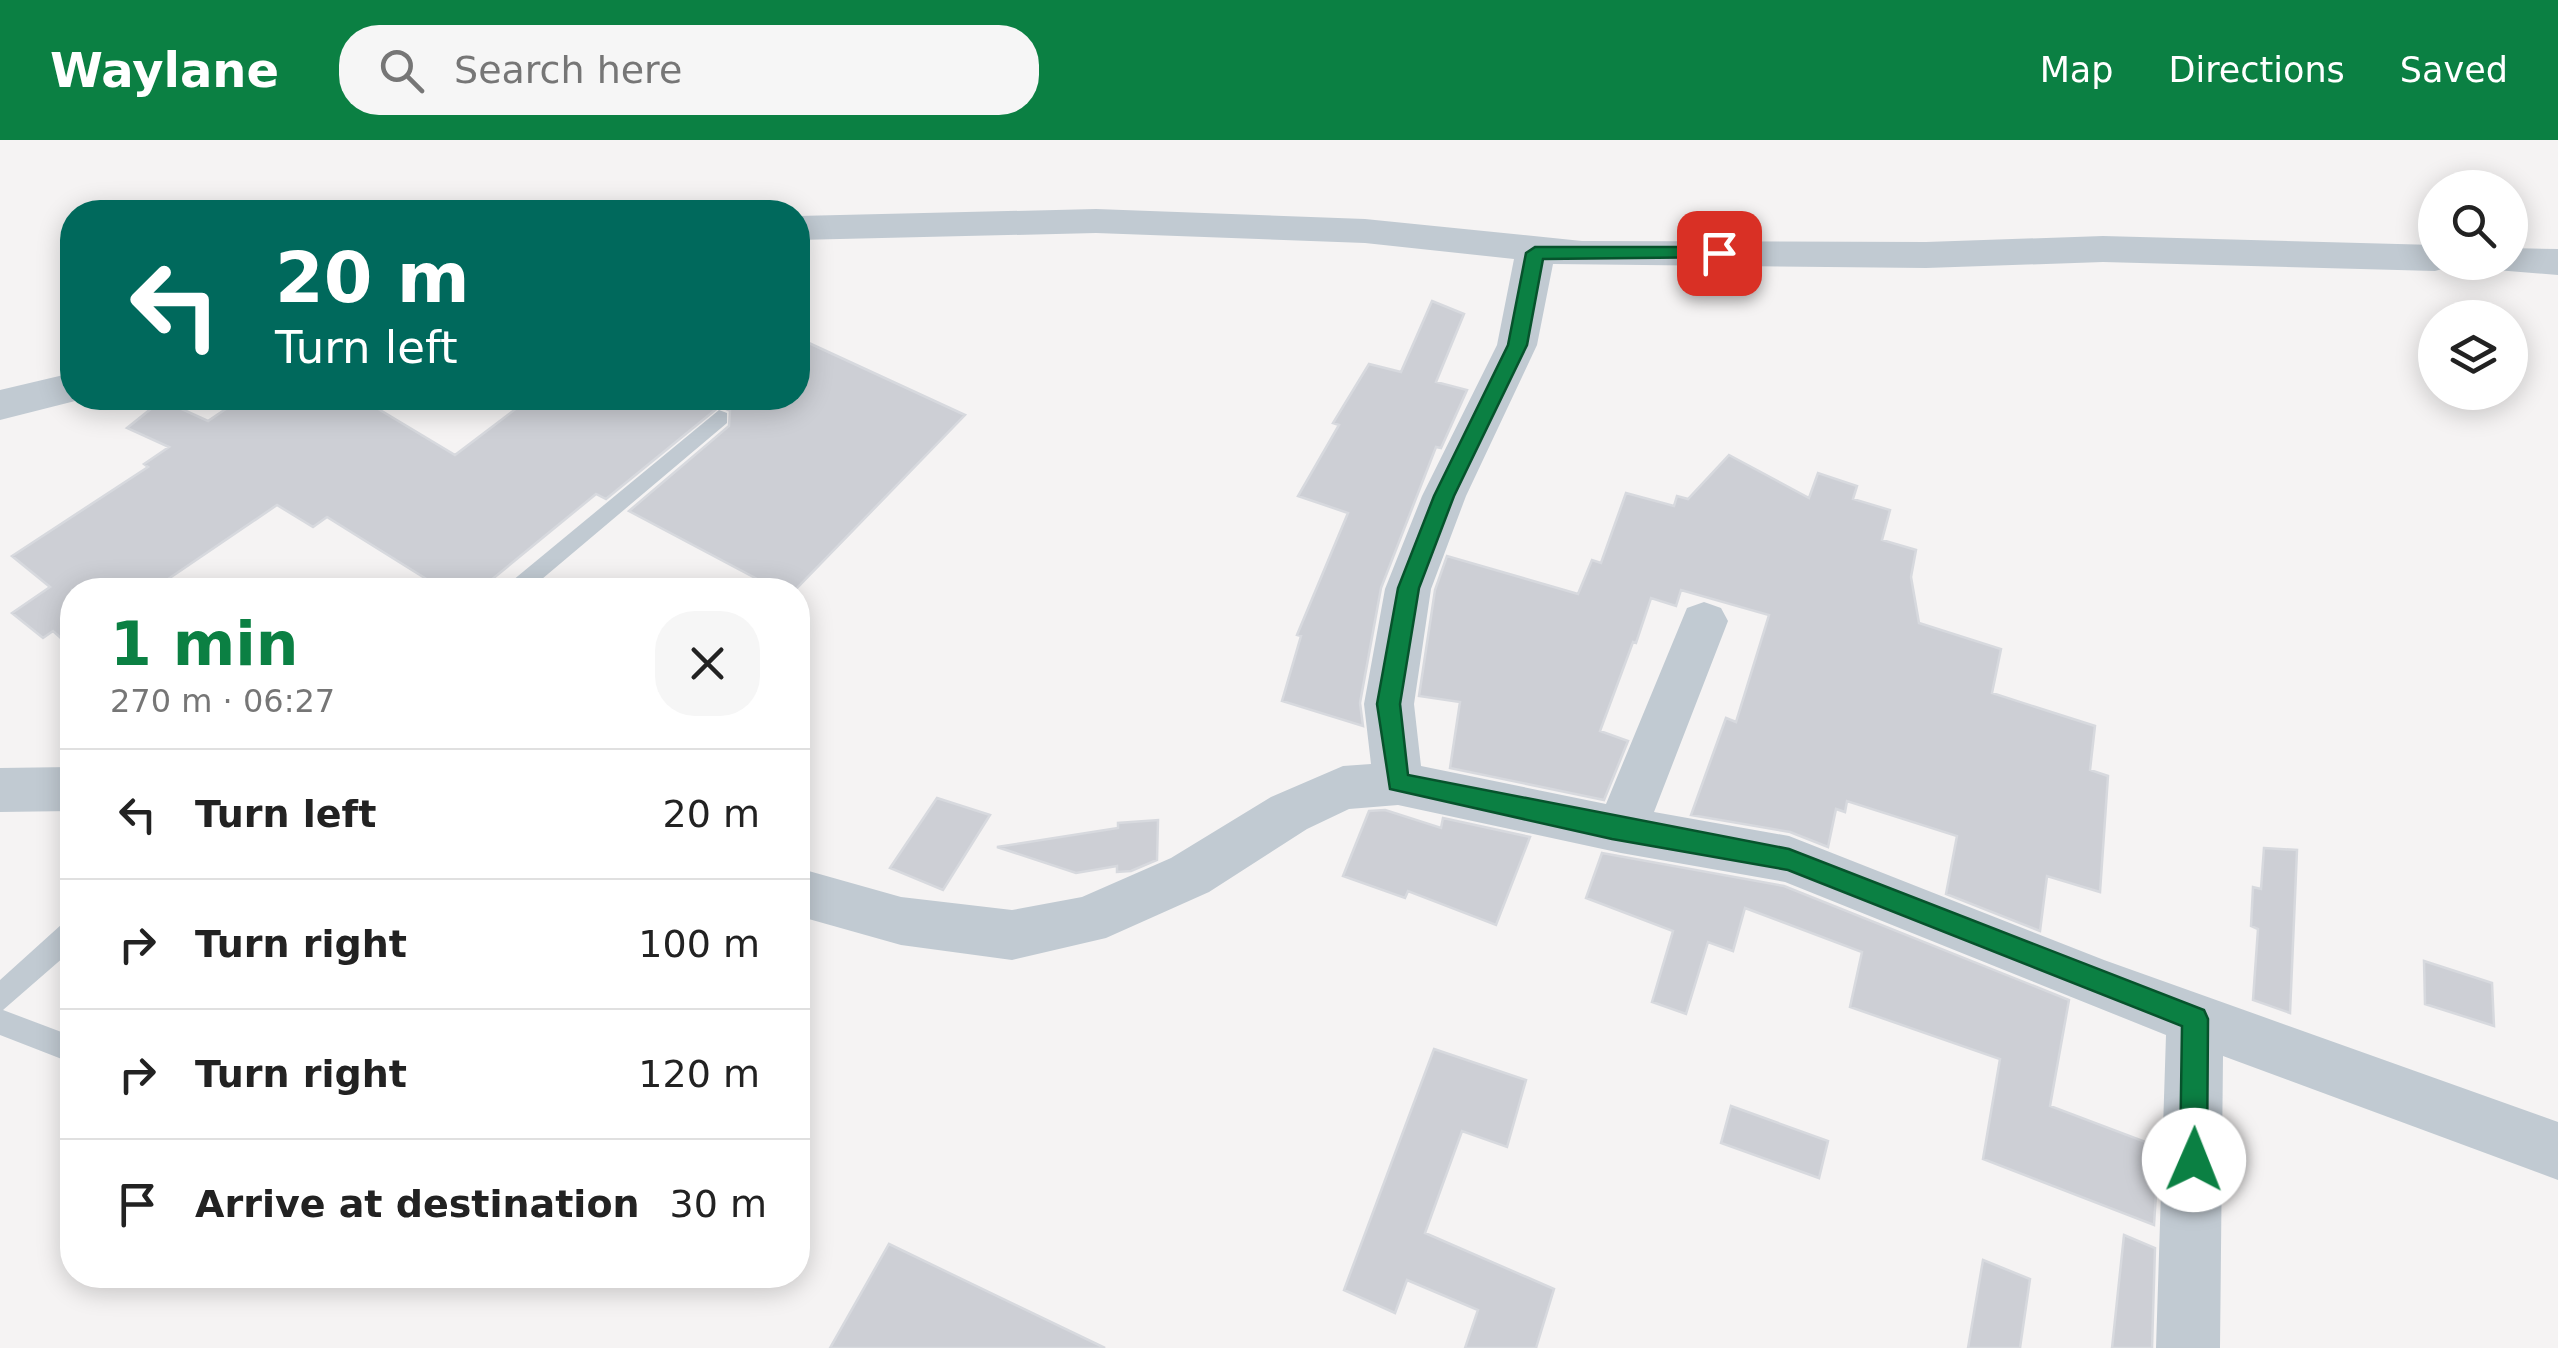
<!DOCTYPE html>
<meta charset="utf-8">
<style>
:root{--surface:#fff;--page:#f6f6f6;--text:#222;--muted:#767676;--line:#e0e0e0;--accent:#0b8043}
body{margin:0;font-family:"DejaVu Sans",sans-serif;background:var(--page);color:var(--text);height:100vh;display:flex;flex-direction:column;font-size:38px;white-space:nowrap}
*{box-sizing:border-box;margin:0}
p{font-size:32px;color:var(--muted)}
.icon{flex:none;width:55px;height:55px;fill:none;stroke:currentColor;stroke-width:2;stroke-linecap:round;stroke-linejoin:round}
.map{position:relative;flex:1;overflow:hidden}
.details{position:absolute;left:60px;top:438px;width:750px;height:710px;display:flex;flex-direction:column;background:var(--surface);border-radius:40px;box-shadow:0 5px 25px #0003}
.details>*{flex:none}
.hud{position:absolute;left:60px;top:60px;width:750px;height:210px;border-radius:40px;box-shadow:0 5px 25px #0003;background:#00695c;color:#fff;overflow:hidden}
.controls{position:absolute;left:2418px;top:30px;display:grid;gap:20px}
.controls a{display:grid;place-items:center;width:110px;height:110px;border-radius:50%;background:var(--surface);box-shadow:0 5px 25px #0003;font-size:50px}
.pin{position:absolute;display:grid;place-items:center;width:85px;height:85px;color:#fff;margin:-42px;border-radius:20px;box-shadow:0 5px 15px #0006}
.me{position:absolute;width:110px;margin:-55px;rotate:1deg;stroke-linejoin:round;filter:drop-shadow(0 0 8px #0008)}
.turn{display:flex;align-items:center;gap:35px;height:210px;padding:0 50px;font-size:45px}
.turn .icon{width:130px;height:130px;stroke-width:2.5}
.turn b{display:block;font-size:70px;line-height:85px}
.round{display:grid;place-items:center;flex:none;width:105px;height:105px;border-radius:40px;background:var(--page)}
.head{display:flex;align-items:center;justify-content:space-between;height:170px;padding:0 50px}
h1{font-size:60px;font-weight:800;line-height:75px;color:var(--accent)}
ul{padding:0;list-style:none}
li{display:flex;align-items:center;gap:30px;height:130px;padding:0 50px;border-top:2px solid var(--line)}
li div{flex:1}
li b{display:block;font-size:38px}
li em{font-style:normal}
header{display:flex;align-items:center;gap:60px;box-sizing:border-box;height:140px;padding:0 50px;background:var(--accent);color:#fff}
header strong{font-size:48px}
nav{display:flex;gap:55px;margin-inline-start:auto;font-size:35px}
.search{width:700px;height:90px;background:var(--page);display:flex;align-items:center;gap:25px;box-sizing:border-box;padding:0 35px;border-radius:40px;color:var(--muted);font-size:38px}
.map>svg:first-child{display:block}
.building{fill:#cdcfd5;stroke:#d7d9de;stroke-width:2.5}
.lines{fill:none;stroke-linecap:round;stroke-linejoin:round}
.service{fill:#c1cad2;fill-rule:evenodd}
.minor{fill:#c1cad2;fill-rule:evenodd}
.route{fill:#0b8043;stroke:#07532c;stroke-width:2.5}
</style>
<header>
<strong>Waylane</strong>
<div class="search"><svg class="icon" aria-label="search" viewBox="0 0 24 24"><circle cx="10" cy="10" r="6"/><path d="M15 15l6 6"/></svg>Search here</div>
<nav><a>Map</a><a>Directions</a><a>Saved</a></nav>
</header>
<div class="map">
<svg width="2558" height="1208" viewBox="0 0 2558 1208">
<rect width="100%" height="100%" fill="#f5f3f3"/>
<!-- building -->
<path class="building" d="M1432,161L1464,174L1436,242L1467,250L1441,308L1436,307L1381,448L1360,563L1363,586L1282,561L1301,496L1297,495L1348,373L1298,356L1339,285L1333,283L1369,224L1401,232Z
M798,198L965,275L795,450H778L629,371L729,286L730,271L720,266L606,359L596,354L479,450H444L327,377L313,387L277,365L152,450H72V508L53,491L43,498L12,473L50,447L12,416L148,327L144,324L169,307L127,288L162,260L208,281L242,258H360L455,315L530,258H798Z
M1729,315L1809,358L1818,333L1857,346L1853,359L1890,370L1882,400L1916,410L1911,437L1919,483L2001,509L1992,553L2095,586L2090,630L2108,636L2100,752L2047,736L2040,791L1946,754L1957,696L1847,661L1845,672L1836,669L1828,707L1790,692L1691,675L1726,578L1736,582L1769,475L1681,450L1676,466L1651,458L1636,503L1633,502L1600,591L1628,601L1604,660L1450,628L1460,562L1419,556L1435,450L1447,416L1578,454L1592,420L1601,423L1626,353L1674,366L1677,356L1688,359Z
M937,658L990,675L943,750L890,728Z
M1385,670L1441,688L1443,678L1530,697L1496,785L1408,751L1405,758L1343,736L1369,671Z
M1158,680L1157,720L1131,731L1117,732V726L1076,733L997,707L1118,688V683Z
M2264,708L2297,710L2290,873L2253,860L2258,789L2251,786L2253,747L2261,749Z
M1602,713L1784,746L2069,860L2050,966L2159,1007L2154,1085L1983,1019L2000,919L1850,867L1862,812L1745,768L1733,811L1708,802L1686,874L1652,862L1673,791L1586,758Z
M2424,821L2492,843L2494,886L2425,864Z
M1434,909L1526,940L1507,1007L1462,991L1425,1093L1554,1149L1536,1208H1465L1478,1170L1407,1140L1395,1173L1344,1150Z
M1731,966L1828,1001L1819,1038L1721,1003Z
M2124,1095L2155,1108L2152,1208H2112Z
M889,1104L1105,1208H830Z
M1983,1120L2030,1139L2020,1208H1968Z"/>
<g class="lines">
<!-- service -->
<path class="service" d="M719,270L727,273V283L529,450H501Z
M72,781V810L3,870L72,896V923L0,895V840L62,784Z"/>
<!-- minor -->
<path class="minor" d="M1096,69L1365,79L1582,101L1926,102L2103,96L2435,105V122H2452L2449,127L2435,131L2103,122L1926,128L1553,124L1537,205L1466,356L1431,449L1414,564L1421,626L1606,664L1687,468L1704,462L1721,468L1728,481L1654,672L1789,696L2104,820L2558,982V1040L2223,916L2220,1208H2156L2166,895L1785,742L1621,713L1398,665L1349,669L1307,689L1209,752L1106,798L1012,820L901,805L798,776V728L901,757L1012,770L1082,757L1171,718L1271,657L1343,626L1371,624L1364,564L1385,449L1422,356L1497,205L1514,119L1365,103L1096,93L798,100V76Z
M2510,108L2558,109V135L2496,130L2491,122H2510Z
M72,233V258H87L0,280V250Z
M72,627V671L0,672V628Z"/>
</g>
<!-- route -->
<path class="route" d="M1719,107L1728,113L1726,117L1543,119L1527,205L1454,356L1419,448L1400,564L1408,635L1789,709L2204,870L2208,879L2207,1020L2203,1030L2194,1034L2184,1030L2180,1020L2182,886L1788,730L1612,699L1390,649L1377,564L1398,448L1434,356L1508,205L1526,113L1535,107Z"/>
</svg>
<div class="controls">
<a><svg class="icon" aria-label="search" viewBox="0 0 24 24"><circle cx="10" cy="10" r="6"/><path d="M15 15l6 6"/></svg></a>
<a><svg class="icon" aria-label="layers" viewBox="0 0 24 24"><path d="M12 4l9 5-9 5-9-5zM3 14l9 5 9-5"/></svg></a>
</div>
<div class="pin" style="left:1719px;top:113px;background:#d93025"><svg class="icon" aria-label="arrive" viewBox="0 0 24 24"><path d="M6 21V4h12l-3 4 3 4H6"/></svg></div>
<svg class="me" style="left:2194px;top:1020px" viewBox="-20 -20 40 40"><circle r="19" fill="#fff"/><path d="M0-13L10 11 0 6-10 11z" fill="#0b8043"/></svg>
<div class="hud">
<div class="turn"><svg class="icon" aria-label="left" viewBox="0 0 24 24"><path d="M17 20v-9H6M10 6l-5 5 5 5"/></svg><div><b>20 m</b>Turn left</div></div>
</div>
<section class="details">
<div class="head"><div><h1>1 min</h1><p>270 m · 06:27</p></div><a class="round"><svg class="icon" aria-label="close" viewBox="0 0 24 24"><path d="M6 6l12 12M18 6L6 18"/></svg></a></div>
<ul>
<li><svg class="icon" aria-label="left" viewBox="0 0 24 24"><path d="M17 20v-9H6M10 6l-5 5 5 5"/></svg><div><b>Turn left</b></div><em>20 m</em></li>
<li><svg class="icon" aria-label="right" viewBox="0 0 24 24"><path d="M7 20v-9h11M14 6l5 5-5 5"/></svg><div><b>Turn right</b></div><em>100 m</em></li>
<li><svg class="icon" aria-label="right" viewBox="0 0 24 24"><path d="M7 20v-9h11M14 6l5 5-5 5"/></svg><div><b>Turn right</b></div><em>120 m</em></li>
<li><svg class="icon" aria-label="arrive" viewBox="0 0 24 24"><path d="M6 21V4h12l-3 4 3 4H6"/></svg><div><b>Arrive at destination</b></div><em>30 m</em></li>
</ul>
</section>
</div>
